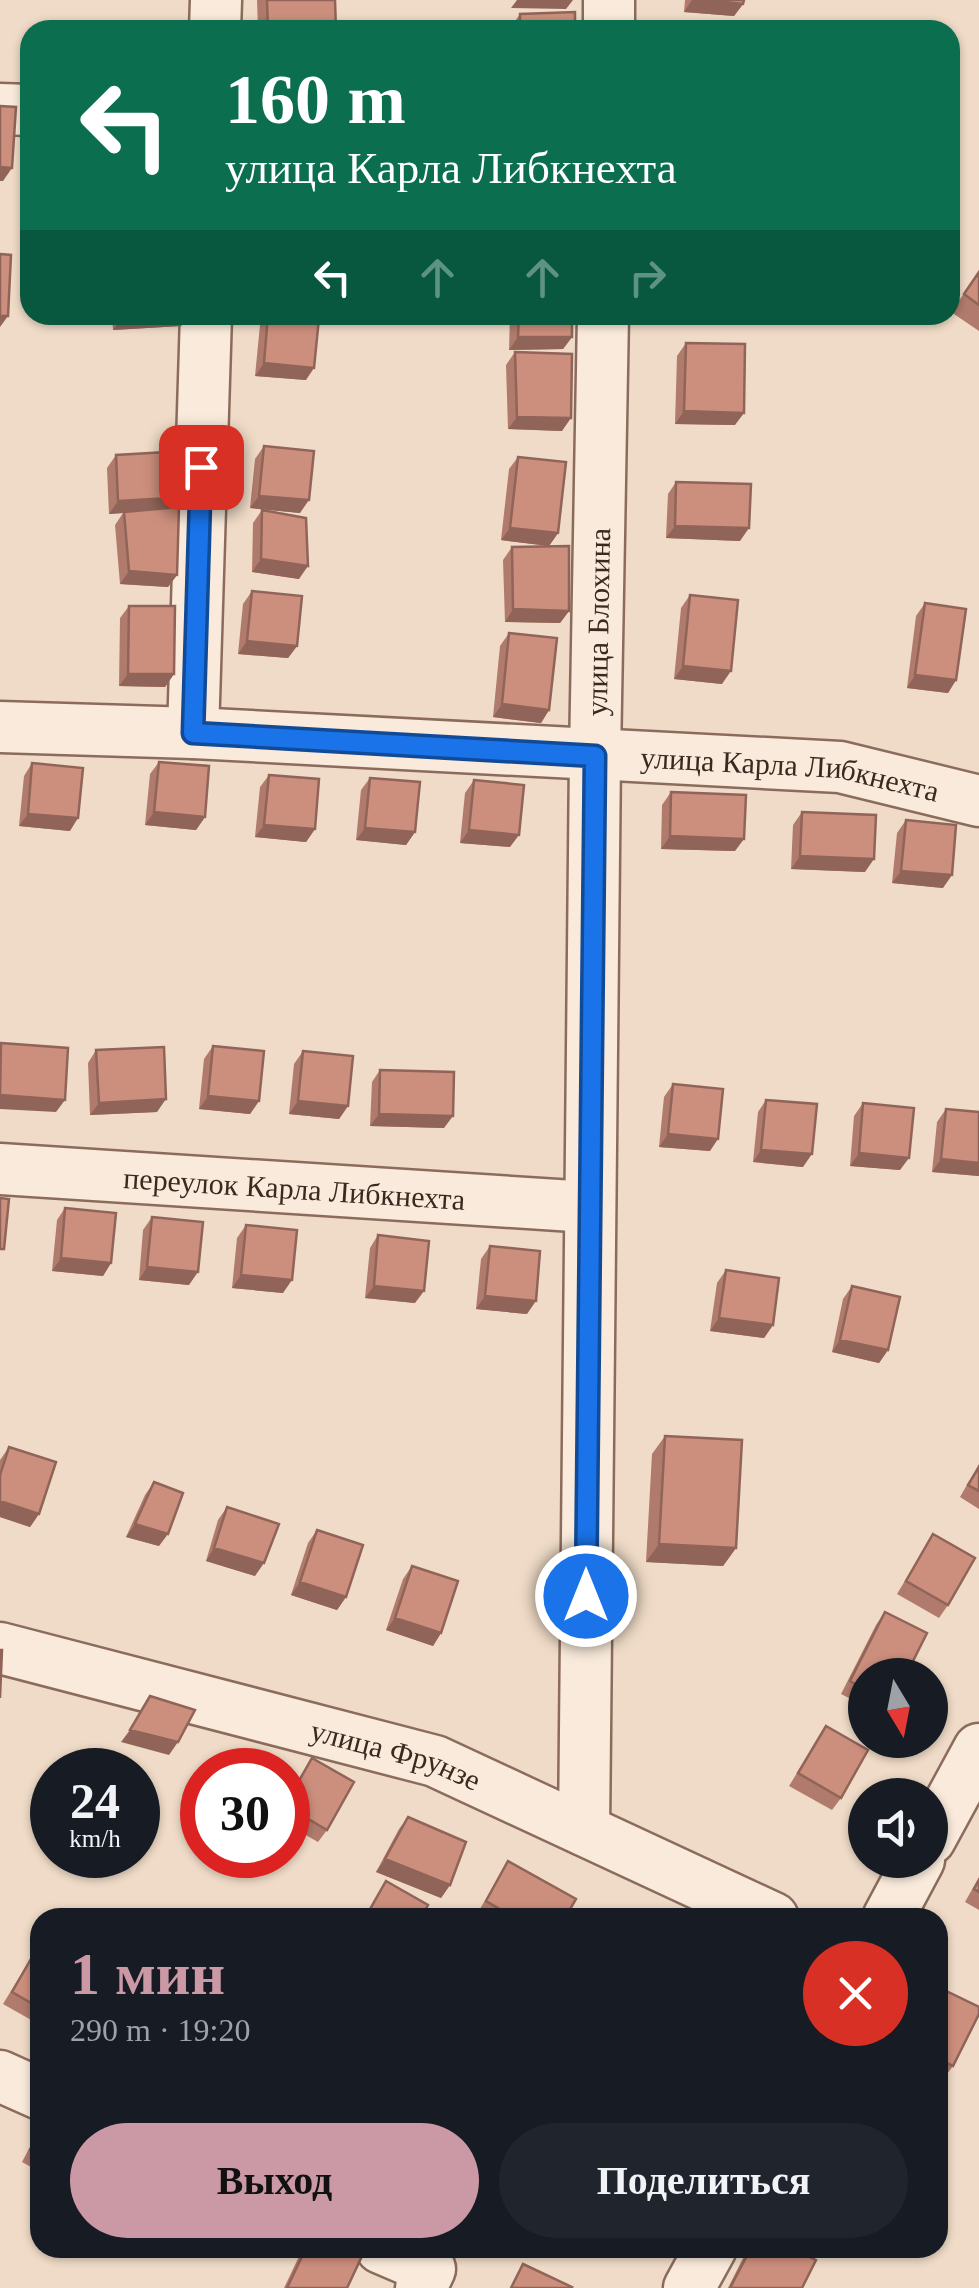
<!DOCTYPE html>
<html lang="ru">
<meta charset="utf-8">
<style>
:root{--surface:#171b24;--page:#20242c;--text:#f1f3f6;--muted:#9ea1a6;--accent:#ca99a5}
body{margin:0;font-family:"Times New Roman",serif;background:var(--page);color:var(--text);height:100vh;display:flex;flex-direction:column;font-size:38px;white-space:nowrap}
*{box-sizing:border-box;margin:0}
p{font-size:32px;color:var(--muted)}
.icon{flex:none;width:55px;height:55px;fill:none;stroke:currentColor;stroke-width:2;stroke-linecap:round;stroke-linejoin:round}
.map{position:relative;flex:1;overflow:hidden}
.drawer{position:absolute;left:30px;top:1908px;width:918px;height:350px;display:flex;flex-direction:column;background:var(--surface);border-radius:30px;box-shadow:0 2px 8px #0004}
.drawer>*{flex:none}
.banner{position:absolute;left:20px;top:20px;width:940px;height:305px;border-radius:30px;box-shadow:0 2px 8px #0004;background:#0b6e4f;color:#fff;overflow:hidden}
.needle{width:65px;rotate:170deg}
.fabs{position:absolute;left:848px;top:1658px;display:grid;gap:20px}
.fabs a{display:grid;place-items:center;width:100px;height:100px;border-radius:50%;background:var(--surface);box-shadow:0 2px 8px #0004;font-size:50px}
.speed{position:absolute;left:30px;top:1748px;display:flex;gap:20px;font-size:50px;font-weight:700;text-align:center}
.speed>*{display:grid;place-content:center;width:130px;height:130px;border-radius:50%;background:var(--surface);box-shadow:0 2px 8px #0004;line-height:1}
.speed small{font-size:25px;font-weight:400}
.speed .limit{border:15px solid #d22;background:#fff;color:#111}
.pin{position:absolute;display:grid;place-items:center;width:85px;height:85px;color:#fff;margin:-42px;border-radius:20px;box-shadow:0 5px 15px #0006}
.me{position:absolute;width:110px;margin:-55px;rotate:0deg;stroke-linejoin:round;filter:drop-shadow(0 0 8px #0008)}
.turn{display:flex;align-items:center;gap:35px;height:210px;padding:0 40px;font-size:45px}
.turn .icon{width:130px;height:130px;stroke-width:2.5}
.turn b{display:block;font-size:70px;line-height:85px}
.lanes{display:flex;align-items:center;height:95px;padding:0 40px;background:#0003;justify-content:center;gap:50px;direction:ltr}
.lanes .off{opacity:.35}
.round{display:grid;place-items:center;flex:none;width:105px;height:105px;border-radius:52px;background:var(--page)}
.overview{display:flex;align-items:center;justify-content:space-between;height:170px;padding:0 40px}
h1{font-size:60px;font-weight:700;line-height:75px;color:var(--accent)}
.action{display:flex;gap:20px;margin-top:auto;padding:20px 40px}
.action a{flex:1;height:115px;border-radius:60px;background:var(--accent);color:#111;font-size:40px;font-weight:700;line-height:115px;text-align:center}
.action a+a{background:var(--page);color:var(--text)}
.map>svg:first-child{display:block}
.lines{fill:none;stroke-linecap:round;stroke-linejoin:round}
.minor-casing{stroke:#8b6c5c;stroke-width:55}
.minor{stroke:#f9eadb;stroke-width:50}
.wall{fill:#b07b6c}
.shaded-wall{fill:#906458}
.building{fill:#cd8f7d;stroke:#906458;stroke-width:2.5}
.route-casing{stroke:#114b97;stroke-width:25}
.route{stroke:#1a73e8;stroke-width:18}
.labels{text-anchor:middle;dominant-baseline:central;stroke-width:8;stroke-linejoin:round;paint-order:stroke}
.street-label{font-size:30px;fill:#3b2820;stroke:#f6e7d7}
</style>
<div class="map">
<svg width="979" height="2288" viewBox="0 0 979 2288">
<rect width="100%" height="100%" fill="#efdbc7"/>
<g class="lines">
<defs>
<g id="minor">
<path d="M215,30L216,0"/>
<path d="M609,30V0"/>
<path d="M0,109L30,110"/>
<path id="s1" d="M0,727L193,733L840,767L979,801"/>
<path d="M193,733L206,315"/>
<path id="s2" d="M0,1169L589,1207"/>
<path id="s3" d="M0,1648L435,1761L773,1918"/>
<path id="s4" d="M584,1830L595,756L603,315"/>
<path d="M930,1839L979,1749"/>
<path d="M888,1918L919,1860"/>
<path d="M0,2076L40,2094"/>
<path d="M381,2248L430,2269L421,2288"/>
<path d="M689,2288L711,2248"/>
</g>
</defs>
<!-- minor casing -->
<use href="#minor" class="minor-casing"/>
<!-- minor -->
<use href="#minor" class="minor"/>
</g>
<!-- wall -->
<path class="wall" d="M257,0H335L336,30H258Z
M685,0H744L743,4L734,16L684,12Z
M520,14L575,30H511V27Z
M979,272V331L951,312Z
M112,315H189L181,326L113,330Z
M267,315H291L306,380L255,376L260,325Z
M510,315H572V337L563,349L509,350Z
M686,343L735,425L675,424L677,356Z
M515,352L562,431L508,429L506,365Z
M264,446L300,513L250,508L255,459Z
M116,455L179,508L177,575L168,587L120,584L115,525L123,513L109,514L107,468Z
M518,457L558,533L549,546L501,540L509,469Z
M676,482L740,541L666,538L668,494Z
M262,510L299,579L252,572L253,523Z
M512,547L569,611L560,623L505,622L503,560Z
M252,591L297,646L288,658L238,654L243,604Z
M690,595L722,684L674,679L681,608Z
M925,603L956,680L948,693L907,688L916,616Z
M129,606L174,674L165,687L119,686L120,618Z
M509,633L549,710L541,723L493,717L500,646Z
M159,762L205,817L196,830L145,825L150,774Z
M32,763L70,831L19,826L24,776Z
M269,775L315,829L306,842L255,837L260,787Z
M370,778L415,832L406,845L356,840L361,790Z
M474,780L510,847L460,843L465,793Z
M671,792L735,851L661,849L662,805Z
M802,812L865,872L791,869L793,825Z
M906,820L943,888L892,883L897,833Z
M213,1046L259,1101L250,1114L199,1109L204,1059Z
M96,1050L157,1112L90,1115L88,1063Z
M303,1051L348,1106L339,1119L289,1114L294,1064Z
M380,1070L444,1128L370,1126L372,1082Z
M673,1084L710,1151L659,1147L664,1097Z
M766,1100L803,1167L753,1162L758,1112Z
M863,1103L900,1170L850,1166L854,1116Z
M946,1109L979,1112V1176L932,1172L937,1122Z
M65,1208L111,1263L103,1276L52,1271L57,1220Z
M152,1217L189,1285L139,1280L143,1230Z
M246,1225L283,1293L232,1288L237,1238Z
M378,1235L415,1303L365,1298L370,1248Z
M490,1246L527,1314L476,1309L481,1259Z
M726,1270L773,1325L764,1338L710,1331L717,1283Z
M852,1286L888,1350L879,1363L832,1352L843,1299Z
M665,1436L736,1548L723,1566L646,1562L652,1454Z
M9,1447L39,1514L30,1527L0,1517V1460Z
M979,1464V1509L960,1497Z
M154,1482L159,1546L126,1537L145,1495Z
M227,1507L255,1576L206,1561L218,1520Z
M317,1530L346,1597L337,1610L291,1595L308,1543Z
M933,1534L948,1605L939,1618L897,1594Z
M412,1566L441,1633L433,1646L386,1630L403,1579Z
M885,1612L865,1675V1706L841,1694L876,1625Z
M826,1726L841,1798L832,1810L789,1786Z
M312,1758L327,1830L318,1842L288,1825V1797Z
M408,1817L450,1885L441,1898L376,1872L399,1829Z
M103,1855H118L114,1861Z
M508,1861L565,1918H484L477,1914Z
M979,1877V1910L965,1902Z
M39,1945H40V2025L3,2004Z
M938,1987L953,2066L944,2078L938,2075Z
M40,2128V2172L22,2162Z
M184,2248H201L196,2254Z
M303,2248H344L347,2288H284Z
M748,2248H791L802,2288H728Z"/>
<!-- shaded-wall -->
<path class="shaded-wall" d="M517,0H573L566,9L511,8Z
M692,0H703L743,4L734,16L684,12Z
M0,167L12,168L3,181H0Z
M166,315H189L181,326L113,330L122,318Z
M0,316H8L0,327Z
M518,337H572L563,349L509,350Z
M264,363L314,368L306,380L255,376Z
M684,411L744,413L735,425L675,424Z
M517,417L571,418L562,431L508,429Z
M259,496L309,500L300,513L250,508Z
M187,497L178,509L109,514L118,501Z
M675,526L749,528L740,541L666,538Z
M510,528L558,533L549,546L501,540Z
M261,559L308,566L299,579L252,572Z
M129,571L177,575L168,587L120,584Z
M513,609L569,611L560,623L505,622Z
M247,641L297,646L288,658L238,654Z
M683,666L731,671L722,684L674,679Z
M128,674H174L165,687L119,686Z
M915,675L956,680L948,693L907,688Z
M502,704L549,710L541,723L493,717Z
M154,812L205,817L196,830L145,825Z
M28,814L78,818L70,831L19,826Z
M264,825L315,829L306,842L255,837Z
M365,828L415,832L406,845L356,840Z
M469,830L519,835L510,847L460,843Z
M670,836L744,839L735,851L661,849Z
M800,856L874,859L865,872L791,869Z
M901,871L952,875L943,888L892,883Z
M0,1095L65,1100L56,1112L0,1109Z
M208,1096L259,1101L250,1114L199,1109Z
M166,1099L157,1112L90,1115L99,1103Z
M298,1101L348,1106L339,1119L289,1114Z
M379,1114L453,1116L444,1128L370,1126Z
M668,1134L718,1139L710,1151L659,1147Z
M761,1150L812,1154L803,1167L753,1162Z
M859,1153L909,1158L900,1170L850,1166Z
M941,1159L979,1163V1176L932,1172Z
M61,1258L111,1263L103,1276L52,1271Z
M147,1267L198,1272L189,1285L139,1280Z
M241,1275L292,1280L283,1293L232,1288Z
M374,1286L424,1291L415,1303L365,1298Z
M485,1296L536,1301L527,1314L476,1309Z
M719,1318L773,1325L764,1338L710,1331Z
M840,1340L888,1350L879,1363L832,1352Z
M0,1501L39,1514L30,1527L0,1517Z
M135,1524L168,1534L159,1546L126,1537Z
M659,1544L736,1548L723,1566L646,1562Z
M214,1548L264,1563L255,1576L206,1561Z
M300,1582L346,1597L337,1610L291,1595Z
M395,1618L441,1633L433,1646L386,1630Z
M130,1730L178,1742L169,1755L121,1742Z
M385,1859L450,1885L441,1898L376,1872Z"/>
<!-- building -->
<path class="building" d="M267,0H335L336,30H268Z
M703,0H744L743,4Z
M575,12V30H520V14Z
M0,106L16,107L12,168L0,167Z
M0,254L11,255L8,316H0Z
M979,272V305L964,294Z
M122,315H166L122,318Z
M268,315H291L319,318L314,368L264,363Z
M519,315H572V337H518Z
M686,343L745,344L744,413L684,411Z
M515,352L572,354L571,418L517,417Z
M264,446L314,451L309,500L259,496Z
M184,451L187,497L118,501L116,455Z
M518,457L566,462L558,533L510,528Z
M676,482L751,484L749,528L675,526Z
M179,507L177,575L129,571L124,512Z
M262,510L306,518L308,566L261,559Z
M569,546V611L513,609L512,547Z
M252,591L302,596L297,646L247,641Z
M690,595L738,600L731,671L683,666Z
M925,603L966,609L956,680L915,675Z
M129,606H175L174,674H128Z
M509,633L557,638L549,710L502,704Z
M159,762L209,766L205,817L154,812Z
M32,763L83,768L78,818L28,814Z
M269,775L319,779L315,829L264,825Z
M370,778L420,782L415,832L365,828Z
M474,780L524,785L519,835L469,830Z
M671,792L746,795L744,839L670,836Z
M802,812L876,815L874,859L800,856Z
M906,820L956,825L952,875L901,871Z
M1,1043L68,1048L65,1100L0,1095Z
M213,1046L264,1051L259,1101L208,1096Z
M164,1047L166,1099L99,1103L96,1050Z
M303,1051L353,1056L348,1106L298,1101Z
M380,1070L454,1072L453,1116L379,1114Z
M673,1084L723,1089L718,1139L668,1134Z
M766,1100L817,1104L812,1154L761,1150Z
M863,1103L914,1108L909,1158L859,1153Z
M946,1109L979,1112V1163L941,1159Z
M0,1198L9,1199L4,1249H0Z
M65,1208L116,1213L111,1263L61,1258Z
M152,1217L203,1222L198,1272L147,1267Z
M246,1225L297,1230L292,1280L241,1275Z
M378,1235L429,1241L424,1291L374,1286Z
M490,1246L540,1251L536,1301L485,1296Z
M726,1270L779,1278L773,1325L719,1318Z
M852,1286L900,1297L888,1350L840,1340Z
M665,1436L742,1440L736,1548L659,1544Z
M9,1447L56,1462L39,1514L0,1501V1475Z
M979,1467V1491L968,1485Z
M154,1482L183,1493L168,1534L135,1524Z
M227,1507L279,1524L264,1563L214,1548Z
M317,1530L363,1545L346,1597L300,1582Z
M933,1534L975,1558L948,1605L906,1581Z
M412,1566L458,1581L441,1633L395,1618Z
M885,1612L927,1633L906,1675H865V1689L850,1681Z
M0,1650H2L0,1698Z
M150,1696L195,1710L178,1742L130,1730Z
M826,1726L868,1750L841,1798L798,1773Z
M312,1758L354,1782L327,1830L288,1807V1800Z
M138,1795L150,1802L138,1823Z
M408,1817L466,1842L450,1885L385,1859Z
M508,1861L576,1899L565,1918H515L486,1901Z
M979,1880V1892L974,1889Z
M386,1881L428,1905L421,1918H365Z
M39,1945H40V2008L12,1992Z
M938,1987L979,2007V2014L953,2066L938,2058Z
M40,2132V2155L30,2150Z
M306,2248H344L362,2256L347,2288H287Z
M751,2248H791L816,2260L802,2288H730Z
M523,2264L572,2287L571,2288H511Z"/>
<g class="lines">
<defs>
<path id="route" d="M201,467L193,733L595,756L586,1596"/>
</defs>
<!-- route casing -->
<use href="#route" class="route-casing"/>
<!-- route -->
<use href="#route" class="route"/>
</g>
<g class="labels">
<!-- street labels -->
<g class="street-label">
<text stroke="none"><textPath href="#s4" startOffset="1208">улица Блохина</textPath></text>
<text stroke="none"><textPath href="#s1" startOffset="792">улица Карла Либкнехта</textPath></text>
<text stroke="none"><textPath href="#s2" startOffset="295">переулок Карла Либкнехта</textPath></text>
<text stroke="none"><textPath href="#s3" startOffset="410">улица Фрунзе</textPath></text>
</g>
</g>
</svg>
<div class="fabs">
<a><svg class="needle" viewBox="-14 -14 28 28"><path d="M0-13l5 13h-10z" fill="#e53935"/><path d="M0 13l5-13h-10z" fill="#9ea1a6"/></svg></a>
<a><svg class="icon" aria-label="sound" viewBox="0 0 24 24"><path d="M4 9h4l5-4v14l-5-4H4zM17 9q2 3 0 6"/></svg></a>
</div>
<div class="speed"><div>24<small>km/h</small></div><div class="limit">30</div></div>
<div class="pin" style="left:201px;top:467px;background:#d93025"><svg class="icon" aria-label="arrive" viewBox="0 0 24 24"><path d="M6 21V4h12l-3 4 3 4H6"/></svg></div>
<svg class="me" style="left:586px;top:1596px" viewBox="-20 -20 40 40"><circle r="17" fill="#1a73e8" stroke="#fff" stroke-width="3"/><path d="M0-11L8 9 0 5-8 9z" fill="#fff"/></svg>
<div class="banner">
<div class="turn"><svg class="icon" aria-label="left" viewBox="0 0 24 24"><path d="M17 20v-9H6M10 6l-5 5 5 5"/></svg><div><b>160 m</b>улица Карла Либкнехта</div></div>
<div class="lanes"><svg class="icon" aria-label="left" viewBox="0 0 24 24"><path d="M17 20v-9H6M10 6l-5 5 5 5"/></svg><svg class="icon off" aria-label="ahead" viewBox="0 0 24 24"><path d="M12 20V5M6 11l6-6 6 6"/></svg><svg class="icon off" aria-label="ahead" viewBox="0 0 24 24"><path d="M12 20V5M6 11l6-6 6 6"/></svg><svg class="icon off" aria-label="right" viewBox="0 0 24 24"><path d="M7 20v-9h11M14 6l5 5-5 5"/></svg></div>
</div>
<section class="drawer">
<div class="overview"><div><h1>1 мин</h1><p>290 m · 19:20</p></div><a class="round" style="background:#d93025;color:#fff"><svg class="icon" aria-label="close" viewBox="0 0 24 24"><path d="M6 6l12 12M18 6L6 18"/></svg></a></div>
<div class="action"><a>Выход</a><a>Поделиться</a></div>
</section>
</div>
